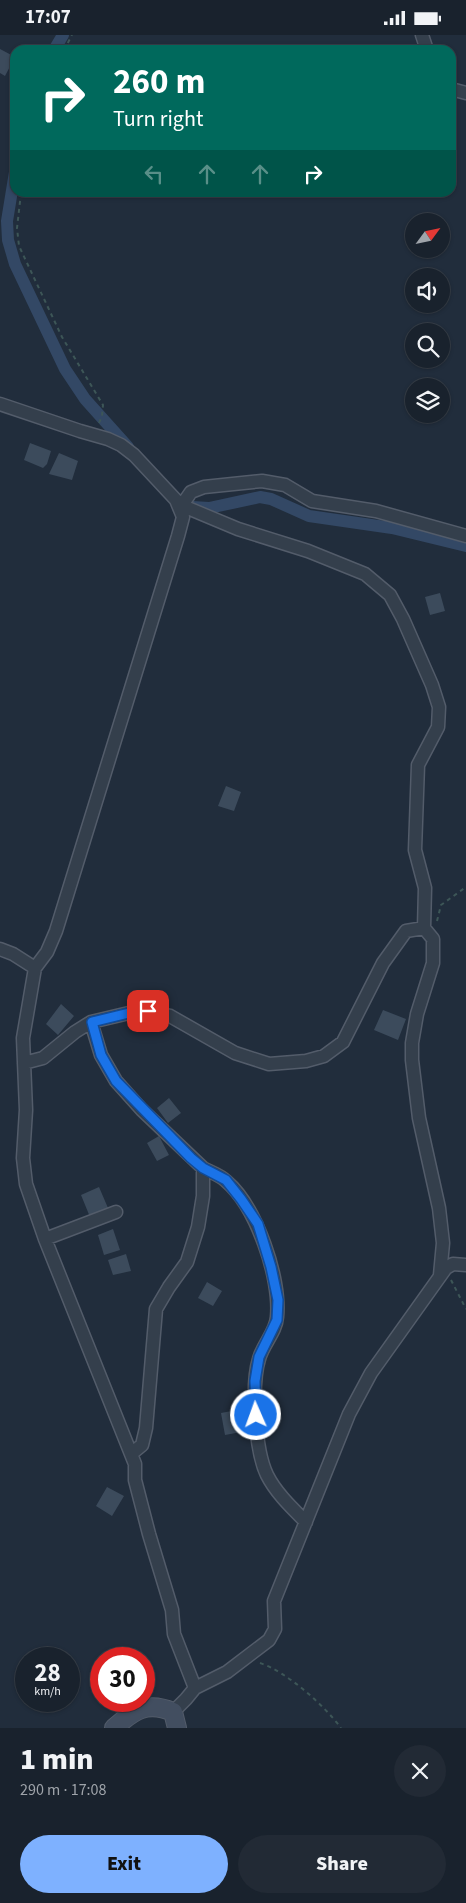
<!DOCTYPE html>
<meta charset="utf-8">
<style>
:root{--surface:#19222d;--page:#222a35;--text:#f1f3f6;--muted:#9fa4aa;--line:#373f49;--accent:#7eb1ff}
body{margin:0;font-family:"Source Sans 3",sans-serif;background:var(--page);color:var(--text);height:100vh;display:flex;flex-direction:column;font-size:19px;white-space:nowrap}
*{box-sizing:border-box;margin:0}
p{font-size:16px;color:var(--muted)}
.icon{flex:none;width:28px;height:28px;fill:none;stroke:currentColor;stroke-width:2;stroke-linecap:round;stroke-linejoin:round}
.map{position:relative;height:1693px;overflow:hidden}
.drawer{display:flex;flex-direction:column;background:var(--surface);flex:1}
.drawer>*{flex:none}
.banner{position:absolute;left:10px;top:10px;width:446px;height:152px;border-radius:15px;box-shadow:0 1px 4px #0004,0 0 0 1px var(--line);background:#00695c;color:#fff;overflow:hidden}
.needle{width:32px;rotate:57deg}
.controls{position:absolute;left:405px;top:178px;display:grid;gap:10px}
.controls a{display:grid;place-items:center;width:45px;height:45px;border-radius:50%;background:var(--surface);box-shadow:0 1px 4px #0004,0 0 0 1px var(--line);font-size:25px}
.speed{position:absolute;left:15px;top:1612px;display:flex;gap:10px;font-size:25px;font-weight:700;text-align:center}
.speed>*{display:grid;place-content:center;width:65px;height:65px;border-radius:50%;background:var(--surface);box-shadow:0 1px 4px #0004,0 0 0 1px var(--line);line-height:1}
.speed small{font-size:12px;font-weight:400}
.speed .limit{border:8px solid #d22;background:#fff;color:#111}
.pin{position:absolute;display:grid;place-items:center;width:42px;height:42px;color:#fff;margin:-21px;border-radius:10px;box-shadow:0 2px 8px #0006}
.me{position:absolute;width:55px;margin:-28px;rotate:358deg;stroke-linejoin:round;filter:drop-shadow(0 0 4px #0008)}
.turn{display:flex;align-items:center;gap:18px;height:105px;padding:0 20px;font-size:22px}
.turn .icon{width:65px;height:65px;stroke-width:2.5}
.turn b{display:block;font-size:35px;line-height:42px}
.lanes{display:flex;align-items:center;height:48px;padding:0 20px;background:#0003;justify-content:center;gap:25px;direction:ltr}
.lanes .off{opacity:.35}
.round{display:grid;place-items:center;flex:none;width:52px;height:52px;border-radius:26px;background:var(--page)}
.head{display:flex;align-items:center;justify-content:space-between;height:85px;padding:0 20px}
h1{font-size:30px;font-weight:800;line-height:38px}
.button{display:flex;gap:10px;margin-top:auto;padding:10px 20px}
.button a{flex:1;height:58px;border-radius:30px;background:var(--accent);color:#111;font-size:20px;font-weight:800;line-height:58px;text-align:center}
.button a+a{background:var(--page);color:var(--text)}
.status{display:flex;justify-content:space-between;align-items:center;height:35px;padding:0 25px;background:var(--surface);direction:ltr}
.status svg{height:14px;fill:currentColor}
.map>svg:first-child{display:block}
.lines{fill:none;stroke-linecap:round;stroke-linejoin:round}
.canal{stroke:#334865;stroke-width:12}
.building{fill:#3c4b5c}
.minor-casing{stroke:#535c6a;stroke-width:15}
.secondary-casing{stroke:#535c6a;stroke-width:20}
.path{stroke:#3d5657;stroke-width:2;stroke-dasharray:4 4;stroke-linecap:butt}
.minor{stroke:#343f4c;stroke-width:12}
.secondary{stroke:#424e60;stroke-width:18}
.route-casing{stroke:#114b97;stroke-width:12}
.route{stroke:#1a73e8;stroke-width:9}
</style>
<div class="status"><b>17:07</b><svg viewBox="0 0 49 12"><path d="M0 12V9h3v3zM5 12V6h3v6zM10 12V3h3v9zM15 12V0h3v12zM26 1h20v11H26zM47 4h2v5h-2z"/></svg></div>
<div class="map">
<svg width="466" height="1693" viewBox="0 0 466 1693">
<rect width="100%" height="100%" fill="#212d3c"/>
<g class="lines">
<!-- canal -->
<path class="canal" d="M54,15L63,0
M15,137L7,186L8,205L15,229L65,334L85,364L128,412
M190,470L192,472L209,473L260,462L271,464L309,481L392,493L466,511"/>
</g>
<!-- building -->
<path class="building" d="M0,14L15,22L5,41L0,38Z
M30,408L51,416L47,429L43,433L24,425Z
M59,418L78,426L72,445L49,439Z
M440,558L445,576L430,580L425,562Z
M226,751L241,757L234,776L218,771Z
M61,969L74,981L58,1000L46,989Z
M383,975L406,984L398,1005L374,995Z
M169,1063L181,1078L168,1088L157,1073Z
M159,1101L169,1120L157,1126L147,1108Z
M99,1152L108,1173L90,1182L81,1160Z
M113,1194L120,1215L104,1220L98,1200Z
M126,1219L131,1236L113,1240L108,1225Z
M207,1247L222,1256L213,1271L198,1263Z
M237,1375L241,1397L225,1400L221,1378Z
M107,1452L124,1461L112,1481L96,1471Z"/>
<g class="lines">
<defs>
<path id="minor" d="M422,0L427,15
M451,54L466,58
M0,369L80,396L108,404L121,410L134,420L176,465L183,482L178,501L56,896L47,917L35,933L23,1003L26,1075L23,1123L26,1149L45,1204L131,1419
M183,471L238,494L308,516L365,539L390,560L403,584L432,650L439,672L438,692L418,730L415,815L425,853L424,893
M180,473L191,457L204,452L262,446L285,450L312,466L376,476L466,501
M0,914L13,919L35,933
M91,987L101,1020L116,1046L142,1075L203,1133V1161L198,1192L187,1227L169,1252L156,1274L146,1393L142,1410L131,1419L135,1429V1445L149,1499L172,1575L174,1599L195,1653
M24,1028L43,1023L75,997L91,987L129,978L148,977L170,981L235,1018L269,1029L306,1026L324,1021L343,1007L383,928L406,896L424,893L433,904V928L417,979L412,1008V1025L419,1083L439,1173L443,1208L440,1240
M203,1133C210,1137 220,1140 226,1146C256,1171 281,1243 277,1282C276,1297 263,1309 259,1324C251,1350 255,1415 267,1440C276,1458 292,1473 306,1487
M45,1204L116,1177
M173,1677L186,1664L195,1653L227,1637L269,1605L275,1594L274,1566L349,1379L371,1338L446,1233L453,1229L466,1230"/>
<path id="secondary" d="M114,1693C134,1675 147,1666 173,1677L177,1693"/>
</defs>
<!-- minor casing -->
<use href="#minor" class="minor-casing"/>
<!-- secondary casing -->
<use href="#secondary" class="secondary-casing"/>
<!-- path -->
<path class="path" d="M64,15L72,0
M21,158L17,193L19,211L62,302L103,370L102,381L99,388
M437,886L441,870L466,852
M451,1245L466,1274
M260,1628C287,1637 324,1670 341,1693"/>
<!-- minor -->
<use href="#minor" class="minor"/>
<!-- secondary -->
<use href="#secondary" class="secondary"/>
</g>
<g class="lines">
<defs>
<path id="route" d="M148,976L129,978L92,987L101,1020L116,1046L191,1123L203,1133L226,1145L241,1164L258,1189L271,1232L278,1265L277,1285L259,1322L255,1346L256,1380"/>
</defs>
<!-- route casing -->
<use href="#route" class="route-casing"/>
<!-- route -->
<use href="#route" class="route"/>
</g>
</svg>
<div class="controls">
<a><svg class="needle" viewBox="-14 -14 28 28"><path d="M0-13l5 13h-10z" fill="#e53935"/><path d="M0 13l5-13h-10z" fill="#9fa4aa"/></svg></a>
<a><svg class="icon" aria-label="sound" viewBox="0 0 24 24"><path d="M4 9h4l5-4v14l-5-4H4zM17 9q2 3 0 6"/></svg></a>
<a><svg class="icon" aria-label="search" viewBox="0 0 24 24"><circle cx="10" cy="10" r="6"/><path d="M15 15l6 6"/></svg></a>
<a><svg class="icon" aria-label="layers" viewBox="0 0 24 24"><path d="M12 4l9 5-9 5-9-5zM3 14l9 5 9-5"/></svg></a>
</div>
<div class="speed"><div>28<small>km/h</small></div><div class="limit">30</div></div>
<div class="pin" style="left:148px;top:976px;background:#d93025"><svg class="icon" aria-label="arrive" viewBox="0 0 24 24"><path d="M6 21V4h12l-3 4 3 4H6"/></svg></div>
<svg class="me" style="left:256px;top:1380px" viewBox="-20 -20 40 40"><circle r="17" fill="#1a73e8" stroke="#fff" stroke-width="3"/><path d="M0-11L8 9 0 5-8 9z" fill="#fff"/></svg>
<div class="banner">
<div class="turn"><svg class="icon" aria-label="right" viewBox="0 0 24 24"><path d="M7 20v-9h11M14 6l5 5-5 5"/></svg><div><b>260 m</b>Turn right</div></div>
<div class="lanes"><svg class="icon off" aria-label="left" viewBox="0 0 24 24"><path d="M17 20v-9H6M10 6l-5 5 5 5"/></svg><svg class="icon off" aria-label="ahead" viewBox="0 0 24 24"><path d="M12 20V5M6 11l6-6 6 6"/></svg><svg class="icon off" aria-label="ahead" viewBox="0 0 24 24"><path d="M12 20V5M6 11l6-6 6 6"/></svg><svg class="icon" aria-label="right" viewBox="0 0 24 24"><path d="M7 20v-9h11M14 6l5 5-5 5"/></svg></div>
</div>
</div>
<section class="drawer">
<div class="head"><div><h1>1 min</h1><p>290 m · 17:08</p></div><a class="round"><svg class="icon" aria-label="close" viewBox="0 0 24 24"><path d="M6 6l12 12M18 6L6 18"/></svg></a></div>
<div class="button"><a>Exit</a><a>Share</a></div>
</section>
